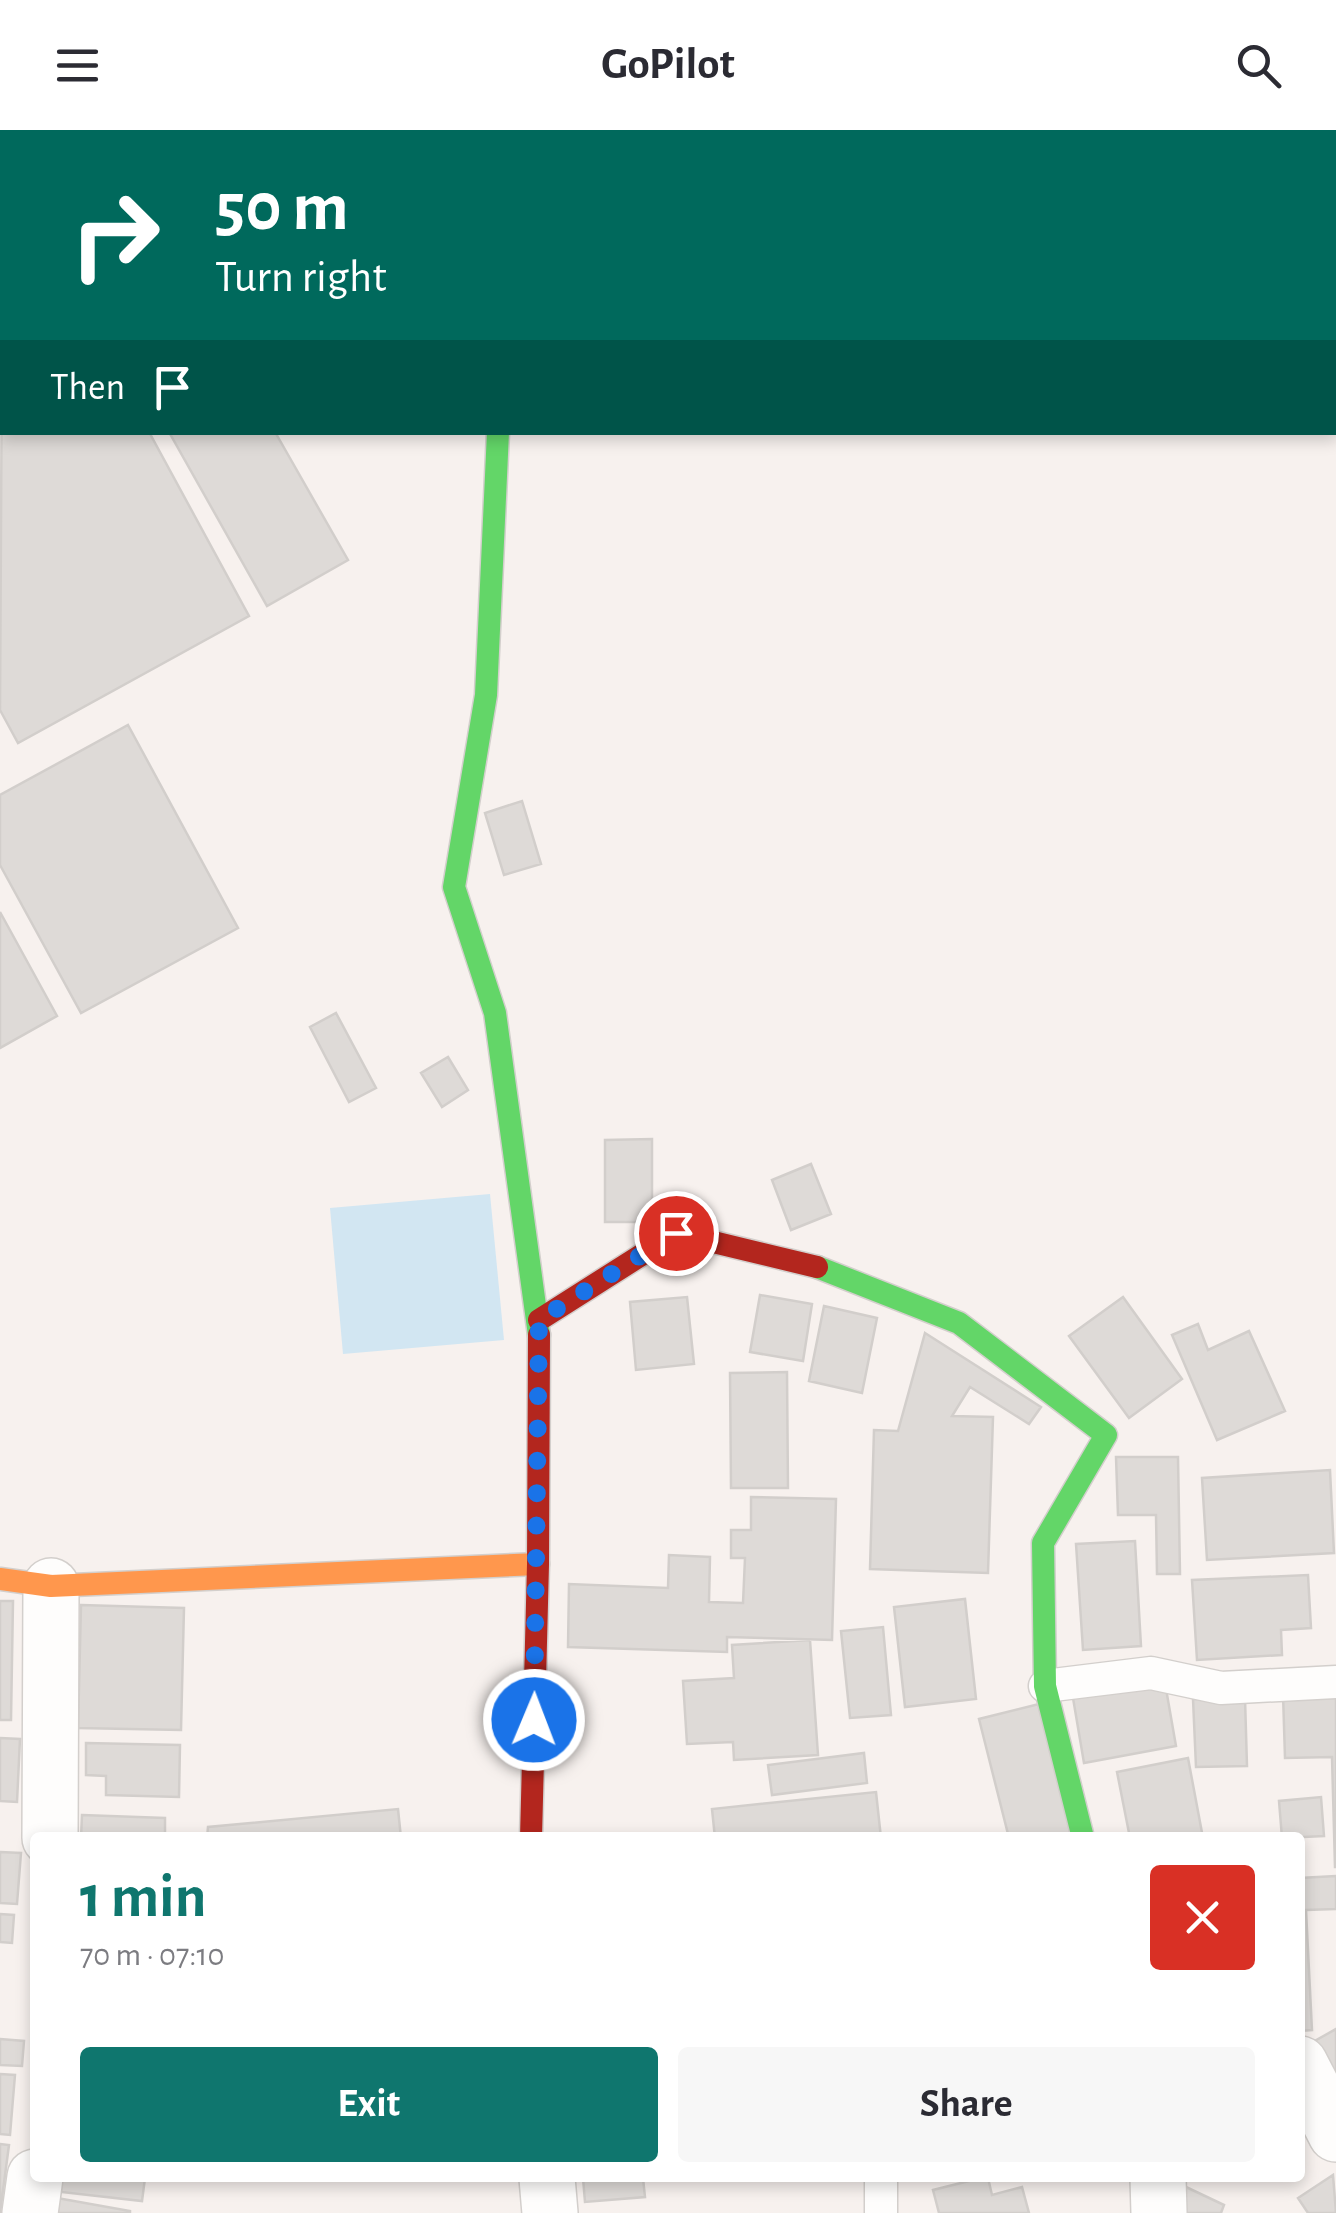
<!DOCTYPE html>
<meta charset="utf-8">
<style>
:root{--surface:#fff;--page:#f7f7f7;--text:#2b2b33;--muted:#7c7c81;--accent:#0f766e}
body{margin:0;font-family:"Alegreya Sans",sans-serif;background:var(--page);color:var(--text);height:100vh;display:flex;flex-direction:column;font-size:38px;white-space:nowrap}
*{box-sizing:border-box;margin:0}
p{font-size:32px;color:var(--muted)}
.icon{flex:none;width:55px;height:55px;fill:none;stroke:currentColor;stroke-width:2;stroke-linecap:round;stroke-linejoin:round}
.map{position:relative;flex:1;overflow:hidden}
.details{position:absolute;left:30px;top:1702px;width:1275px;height:350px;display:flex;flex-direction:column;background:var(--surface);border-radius:10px;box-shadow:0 5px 15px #0003}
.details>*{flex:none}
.top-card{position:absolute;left:0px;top:0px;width:1338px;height:305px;box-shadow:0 5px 15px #0003;background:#00695c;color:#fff;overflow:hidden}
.pin{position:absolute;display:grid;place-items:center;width:85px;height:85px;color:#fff;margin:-42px;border:5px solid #fff;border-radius:50%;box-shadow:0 2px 10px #0007}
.me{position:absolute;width:110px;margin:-55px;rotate:1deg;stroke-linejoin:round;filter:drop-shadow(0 0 8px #0008)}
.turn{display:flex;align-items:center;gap:35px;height:210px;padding:0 50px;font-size:45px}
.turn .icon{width:130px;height:130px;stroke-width:2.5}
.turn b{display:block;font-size:70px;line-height:85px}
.then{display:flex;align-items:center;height:95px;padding:0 50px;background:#0003;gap:20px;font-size:38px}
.round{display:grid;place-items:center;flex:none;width:105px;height:105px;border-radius:10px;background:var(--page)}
.headline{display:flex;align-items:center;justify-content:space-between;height:170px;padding:0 50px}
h1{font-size:60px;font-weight:700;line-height:75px;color:var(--accent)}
.button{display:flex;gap:20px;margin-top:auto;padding:20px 50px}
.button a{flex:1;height:115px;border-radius:10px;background:var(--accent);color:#fff;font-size:40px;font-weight:700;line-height:115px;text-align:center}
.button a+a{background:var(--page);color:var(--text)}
header{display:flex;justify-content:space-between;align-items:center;height:130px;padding:0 50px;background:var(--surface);font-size:45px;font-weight:700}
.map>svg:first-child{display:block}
.water{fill:#d2e6f2}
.building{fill:#dedad7;stroke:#d2cecb;stroke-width:2.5}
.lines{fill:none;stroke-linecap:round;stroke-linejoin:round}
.lane-casing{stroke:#d3cfcc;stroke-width:35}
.street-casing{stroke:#d3cfcc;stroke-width:58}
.fast-casing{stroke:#d3cfcc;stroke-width:25}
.slow-casing{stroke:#d3cfcc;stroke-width:25}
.jam-casing{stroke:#d3cfcc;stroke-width:25}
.lane{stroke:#fefdfc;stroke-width:32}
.street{stroke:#fefdfc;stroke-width:55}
.fast{stroke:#63d668;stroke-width:22}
.slow{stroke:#ff974d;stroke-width:22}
.jam{stroke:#b3261e;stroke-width:22}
.route{stroke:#1a73e8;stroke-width:18;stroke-dasharray:0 32.4}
</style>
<header><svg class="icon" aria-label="menu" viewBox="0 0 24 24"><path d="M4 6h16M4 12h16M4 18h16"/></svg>GoPilot<svg class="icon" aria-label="search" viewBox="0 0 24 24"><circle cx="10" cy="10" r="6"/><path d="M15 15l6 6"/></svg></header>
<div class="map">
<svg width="1336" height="2083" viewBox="0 0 1336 2083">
<rect width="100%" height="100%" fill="#f7f1ee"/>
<!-- water -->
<path class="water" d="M490,1064L504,1210L343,1224L330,1078Z"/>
<!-- building -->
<path class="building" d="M0,51L2,55L0,162Z
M2,209V302H149L249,486L18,613L0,580Z
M169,302H275L348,430L267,476Z
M128,595L238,798L81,883L0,735V665Z
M522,671L541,734L504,745L485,683Z
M0,782L57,886L0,918Z
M336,883L376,958L349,972L310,897Z
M448,927L468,960L442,977L421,943Z
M652,1009V1092H605V1010Z
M811,1034L831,1084L791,1100L772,1050Z
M760,1165L812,1174L803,1231L750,1222Z
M687,1167L694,1234L636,1240L630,1172Z
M1123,1167L1182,1249L1129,1288L1069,1206Z
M824,1176L877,1188L862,1263L809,1251Z
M1198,1194L1208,1220L1249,1201L1285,1281L1217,1310L1172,1205Z
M925,1203L1041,1277L1029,1294L970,1257L952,1286L993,1287L988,1443L870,1439L874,1300L898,1301Z
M787,1242L788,1358H731L730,1243Z
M1116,1327H1178L1180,1444H1157L1156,1385H1118Z
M1330,1340L1334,1423L1207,1430L1202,1348Z
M751,1367L836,1369L832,1510L727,1507V1522L568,1517L569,1454L668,1458L669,1425L710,1427L709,1472L743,1473L745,1428H731V1400H751Z
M1135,1411L1141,1516L1083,1520L1076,1414Z
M1308,1445L1311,1498L1281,1500L1282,1525L1197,1530L1192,1450Z
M965,1469L976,1569L905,1577L894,1477Z
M0,1471H13L11,1590H0Z
M81,1475L184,1478L181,1600L78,1598Z
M883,1497L891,1585L850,1588L841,1501Z
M810,1510L818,1625L734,1630L733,1612L687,1614L683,1551L734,1548L732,1515Z
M1165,1553L1176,1616L1084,1633L1073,1568Z
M1336,1563V1737H1335L1332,1627L1285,1628L1283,1564Z
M1245,1568L1247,1636L1196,1637L1193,1569Z
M1039,1574L1073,1708H1009L979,1589Z
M0,1608L20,1609L17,1672L0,1671Z
M86,1613L180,1615L179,1667L106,1665V1646L86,1645Z
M864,1623L867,1653L772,1665L768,1635Z
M1188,1628L1203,1708H1130L1117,1642Z
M876,1662L881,1708H715L712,1679Z
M1321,1667L1324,1706L1282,1708L1279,1671Z
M398,1679L401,1708H207L208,1697Z
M82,1685L165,1688V1708H81Z
M0,1722L21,1723L17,1774L0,1773Z
M1336,1746V1779L1306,1780L1312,1900L1300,1901V1748Z
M0,1784L14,1785L12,1813L0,1812Z
M1336,1899V1975L1304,1917Z
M0,1909L24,1911L22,1936L0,1935Z
M0,1944L15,1945L10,2005L0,2004Z
M0,2014L9,2015L0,2083Z
M1333,2045L1336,2083H1308L1298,2068Z
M62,2048H145L142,2071L61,2062Z
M583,2048H643L645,2067L585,2072Z
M981,2048H988L992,2065L1022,2057L1029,2083H939L933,2060Z
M1186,2057L1224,2075L1221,2083H1174Z
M57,2068L130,2081V2083H54Z"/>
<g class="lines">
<defs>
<path id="lane" d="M1045,1556L1151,1543L1221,1558L1336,1552
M881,2048V2083"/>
<path id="street" d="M511,2L512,0
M50,1708L51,1456
M1300,1934L1336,2004
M547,2048L550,2083
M1158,2048L1159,2083
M30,2083L35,2047"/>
<path id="fast" d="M498,302L486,565L454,757L495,883L539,1205
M817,1137L959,1193L1106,1305L1043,1413L1045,1556L1083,1708"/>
<path id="slow" d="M0,1449L51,1456L538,1434"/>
<path id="jam" d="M539,1190L676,1103L817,1137
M531,1708L538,1434L539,1205"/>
</defs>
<!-- lane casing -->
<use href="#lane" class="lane-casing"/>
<!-- street casing -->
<use href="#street" class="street-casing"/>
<!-- fast casing -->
<use href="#fast" class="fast-casing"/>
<!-- slow casing -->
<use href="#slow" class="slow-casing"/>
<!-- jam casing -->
<use href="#jam" class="jam-casing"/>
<!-- lane -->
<use href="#lane" class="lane"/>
<!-- street -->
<use href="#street" class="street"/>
<!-- fast -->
<use href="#fast" class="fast"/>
<!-- slow -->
<use href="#slow" class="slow"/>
<!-- jam -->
<use href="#jam" class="jam"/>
</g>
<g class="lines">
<!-- route -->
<path class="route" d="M534,1590L539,1190L676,1103"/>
</g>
</svg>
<div class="pin" style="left:676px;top:1103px;background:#d93025"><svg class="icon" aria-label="arrive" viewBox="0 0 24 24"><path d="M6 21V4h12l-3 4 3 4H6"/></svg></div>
<svg class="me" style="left:534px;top:1590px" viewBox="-20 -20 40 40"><circle r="17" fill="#1a73e8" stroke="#fff" stroke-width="3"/><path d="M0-11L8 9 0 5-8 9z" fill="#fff"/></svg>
<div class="top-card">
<div class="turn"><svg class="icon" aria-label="right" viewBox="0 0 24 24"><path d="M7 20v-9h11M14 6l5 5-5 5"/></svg><div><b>50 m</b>Turn right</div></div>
<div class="then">Then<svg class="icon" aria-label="arrive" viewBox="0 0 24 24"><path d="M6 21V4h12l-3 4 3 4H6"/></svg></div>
</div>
<section class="details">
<div class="headline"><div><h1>1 min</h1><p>70 m · 07:10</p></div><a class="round" style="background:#d93025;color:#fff"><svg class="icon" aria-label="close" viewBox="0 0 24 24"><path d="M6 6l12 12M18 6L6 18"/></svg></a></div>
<div class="button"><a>Exit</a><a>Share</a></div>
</section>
</div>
